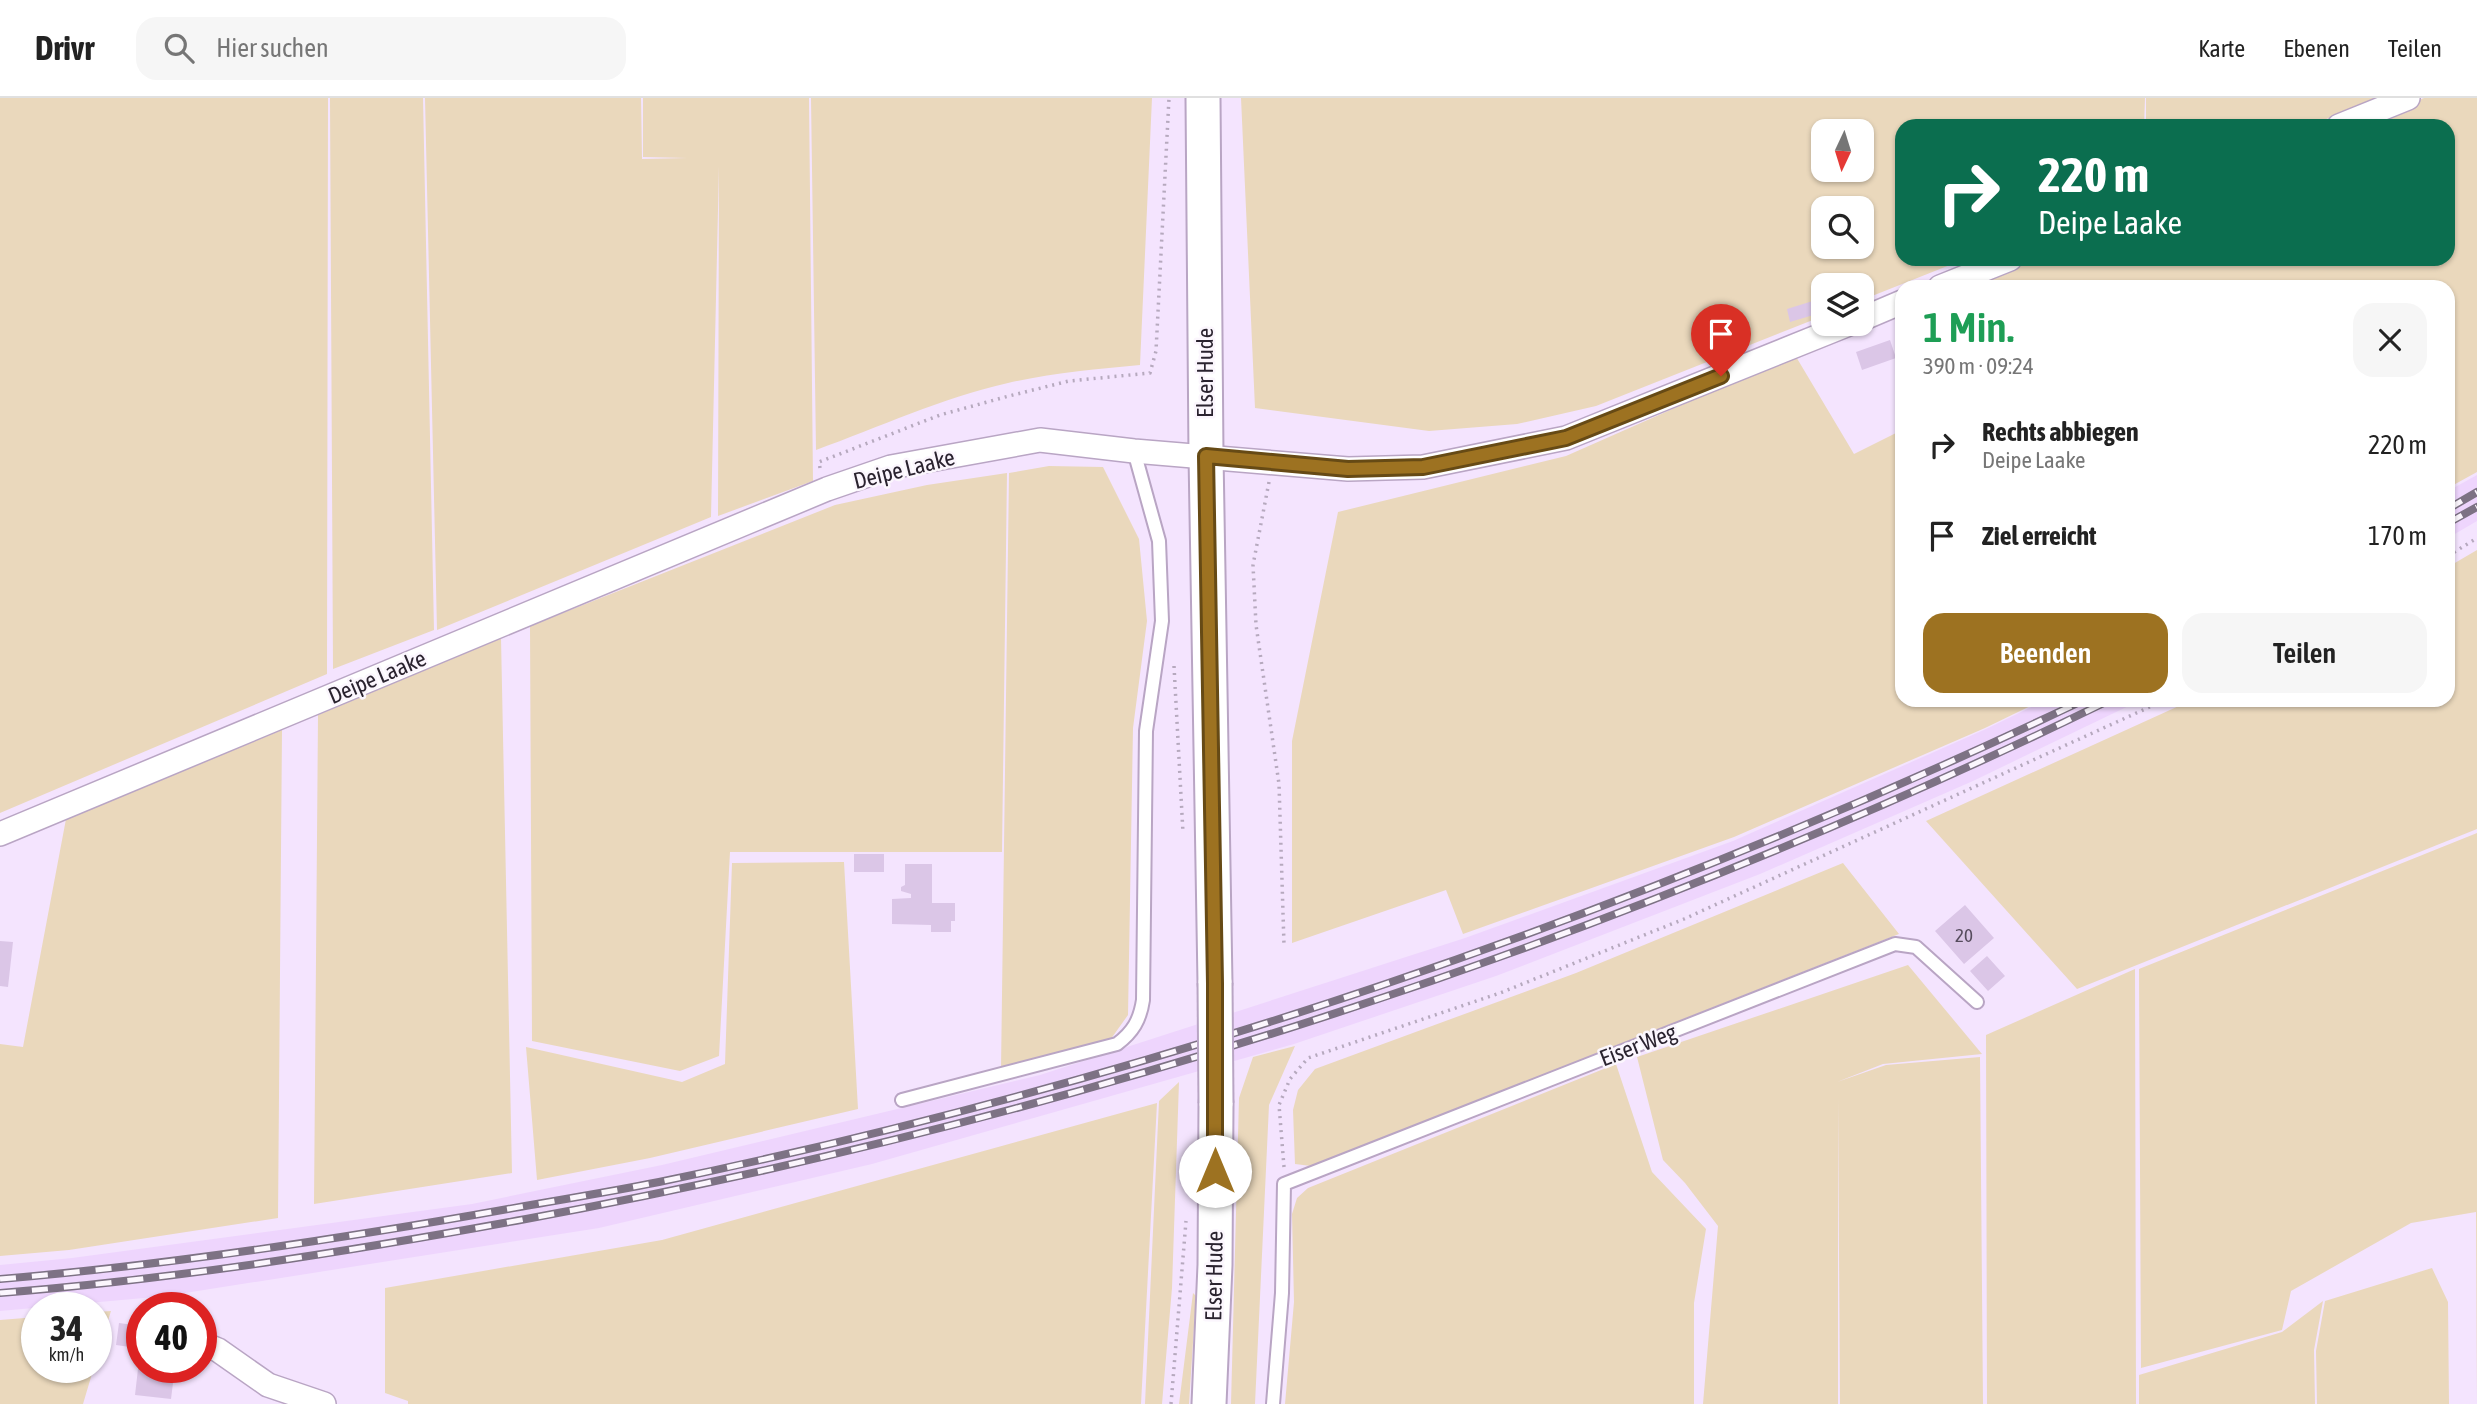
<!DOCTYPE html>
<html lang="de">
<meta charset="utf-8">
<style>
:root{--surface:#fff;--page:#f6f6f6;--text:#222;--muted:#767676;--line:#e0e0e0;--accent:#9d7221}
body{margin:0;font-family:"Asap Condensed",sans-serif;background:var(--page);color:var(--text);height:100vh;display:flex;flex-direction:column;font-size:26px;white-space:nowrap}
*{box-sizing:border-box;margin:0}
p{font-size:23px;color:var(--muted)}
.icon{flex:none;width:38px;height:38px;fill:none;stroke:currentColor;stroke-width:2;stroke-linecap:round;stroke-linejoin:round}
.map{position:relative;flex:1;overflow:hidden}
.details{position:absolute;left:1895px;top:182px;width:560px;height:427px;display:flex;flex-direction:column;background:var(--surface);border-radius:21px;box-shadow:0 2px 5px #0004}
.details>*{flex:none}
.top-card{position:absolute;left:1895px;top:21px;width:560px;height:147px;border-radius:21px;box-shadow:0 2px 5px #0004;background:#0b6e4f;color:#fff;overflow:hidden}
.needle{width:46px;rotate:184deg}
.tools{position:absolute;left:1811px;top:21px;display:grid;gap:14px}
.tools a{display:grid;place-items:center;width:63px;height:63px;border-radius:14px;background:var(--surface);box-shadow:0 2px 5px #0004;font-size:35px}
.speed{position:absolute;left:21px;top:1194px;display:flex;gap:14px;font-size:35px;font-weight:700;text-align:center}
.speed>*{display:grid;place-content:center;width:91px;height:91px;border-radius:50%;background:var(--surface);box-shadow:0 2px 5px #0004;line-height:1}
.speed small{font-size:18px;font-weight:400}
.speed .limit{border:10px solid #d22;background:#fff;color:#111}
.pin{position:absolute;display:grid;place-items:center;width:60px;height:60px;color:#fff;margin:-72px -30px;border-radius:50% 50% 50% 0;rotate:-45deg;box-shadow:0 0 7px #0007}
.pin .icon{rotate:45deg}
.me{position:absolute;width:77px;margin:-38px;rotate:0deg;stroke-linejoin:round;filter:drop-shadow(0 0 5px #0008)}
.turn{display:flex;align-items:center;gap:24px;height:147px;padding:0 28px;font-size:32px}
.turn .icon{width:91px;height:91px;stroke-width:2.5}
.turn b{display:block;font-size:49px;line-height:60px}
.round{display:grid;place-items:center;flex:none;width:74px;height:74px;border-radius:21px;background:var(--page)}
.head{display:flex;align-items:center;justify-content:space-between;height:119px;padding:0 28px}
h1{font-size:42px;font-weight:600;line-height:52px;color:#1e9e55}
.primary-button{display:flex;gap:14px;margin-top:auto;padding:14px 28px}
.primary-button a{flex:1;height:80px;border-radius:21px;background:var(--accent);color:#fff;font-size:28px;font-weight:600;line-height:80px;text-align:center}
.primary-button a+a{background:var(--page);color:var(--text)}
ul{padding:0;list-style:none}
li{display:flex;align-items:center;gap:21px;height:91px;padding:0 28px}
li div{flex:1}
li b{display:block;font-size:26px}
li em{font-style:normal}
header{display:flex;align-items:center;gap:42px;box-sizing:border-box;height:98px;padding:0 35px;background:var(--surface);border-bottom:2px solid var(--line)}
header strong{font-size:33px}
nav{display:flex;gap:38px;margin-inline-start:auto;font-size:24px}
.search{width:490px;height:63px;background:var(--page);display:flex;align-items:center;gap:18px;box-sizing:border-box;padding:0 24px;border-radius:21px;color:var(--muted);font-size:26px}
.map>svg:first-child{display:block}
.built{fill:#eed5fd}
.green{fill:#ead8bc;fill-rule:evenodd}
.building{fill:#dbc6e7}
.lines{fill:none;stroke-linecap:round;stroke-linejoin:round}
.lane-casing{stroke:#b9a5c4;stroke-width:16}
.street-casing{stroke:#b9a5c4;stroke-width:26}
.secondary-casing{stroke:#b9a5c4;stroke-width:37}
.path{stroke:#b6a9be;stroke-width:3.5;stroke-dasharray:2 5;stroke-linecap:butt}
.lane{stroke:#fff;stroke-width:12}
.street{stroke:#fff;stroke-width:23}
.secondary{stroke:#fff;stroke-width:33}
.rail-casing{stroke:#7d7284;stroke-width:8}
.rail{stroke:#fbf6fd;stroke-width:5;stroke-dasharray:16;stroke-linecap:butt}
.secondary-bridge-casing{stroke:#b9a5c4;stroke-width:37;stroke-linecap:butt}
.secondary-bridge{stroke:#fff;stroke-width:33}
.route-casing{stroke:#664a15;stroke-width:18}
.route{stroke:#9d7221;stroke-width:12}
.labels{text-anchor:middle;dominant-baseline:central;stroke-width:5;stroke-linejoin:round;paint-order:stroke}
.number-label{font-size:19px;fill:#564c5d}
.street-label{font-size:23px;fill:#2a232f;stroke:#fbf6fd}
</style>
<header>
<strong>Drivr</strong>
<div class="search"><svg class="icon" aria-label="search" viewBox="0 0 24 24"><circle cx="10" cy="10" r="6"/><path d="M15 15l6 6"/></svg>Hier suchen</div>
<nav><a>Karte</a><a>Ebenen</a><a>Teilen</a></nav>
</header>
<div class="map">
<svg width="2477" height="1306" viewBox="0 0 2477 1306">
<rect width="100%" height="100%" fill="#f4e4fe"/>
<!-- built -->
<path class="built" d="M2477,377V423L2448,440V393Z
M2046,602H2141L1973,683L1760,776L1496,878L1294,946L872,1066L599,1130L166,1198L0,1213V1167L72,1160L472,1106L662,1067L1040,977L1465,840L1733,743L1986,631Z"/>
<!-- green -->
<path class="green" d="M0,0H328L327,576L0,715Z
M330,0H423L434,532L333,571Z
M425,0H641L642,61L687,60L643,59V0H809L813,383L718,418L719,68L711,419L437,532Z
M811,0H1152L1140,267C1096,271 1052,275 1008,285C942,300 879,329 816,352Z
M1241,0H2145L2144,28H1902V161H1965L1862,202V187H1824L1823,218L1596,308L1517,326L1429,333L1255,310ZM1824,33H1862V72H1824ZM1824,110H1862V149H1824Z
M2146,0H2378L2309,28H2146Z
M2424,0H2477V374L2448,390V189H1994L1987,179L2030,161H2448V28H2356Z
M1795,257L1854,356L1902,332V602H2043L1985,630L1734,739L1463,836L1446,792L1292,845V643L1338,414L1566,358Z
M1049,368L1103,369L1139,441L1147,523L1133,630L1128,917L1108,945L1001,972L1009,375Z
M1007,375L1002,754H730L719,958L680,973L532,943L530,528L835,407L927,387Z
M2477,452V731L2077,891L1926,723L2192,602H2448V469Z
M501,540L512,1075L314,1106L318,617Z
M282,632L278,1120L69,1152L0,1158V946L23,949L66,721Z
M2477,735V1306L2476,1114L2411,1125L2291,1193L2282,1232L2141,1270L2139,871Z
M844,764L858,1011L650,1060L537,1082L526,949L682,984L725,966L732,765Z
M1843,765L1899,836L1311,1068L1295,1066L1293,1012L1298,992L1315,971L1576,875Z
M1908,867L1982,956L1883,966L1837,984L1886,967L1980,959L1983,1306H1840L1838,999V1306H1703L1718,1128L1685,1085L1663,1062L1637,959Z
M2135,871L2136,1306H1987L1986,937Z
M1295,948L1269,1007L1255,1306H1231L1239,1000L1253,959Z
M1616,966L1652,1074L1706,1131L1694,1205V1306H1285L1294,1204L1292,1116L1297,1100L1308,1090Z
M1179,984L1172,1190L1162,1306H1145L1159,1003Z
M1157,1005L1141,1306H408V1303L385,1295V1190L662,1142Z
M2432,1170L2448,1204L2449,1306H2317L2316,1253L2325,1203Z
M1193,1195L1196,1198L1189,1306H1179Z
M2323,1203L2314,1252L2315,1306H2139V1277L2282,1234Z
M111,1213L96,1262V1214Z
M37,1219V1269H94L83,1306H0V1222Z"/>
<!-- building -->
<path class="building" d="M1816,202L1820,215L1790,224L1787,211Z
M1890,242L1896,260L1862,272L1856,254Z
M854,756H884V774H854Z
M905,766H932V805H955V823H951V834H931V827L892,826V801L911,800V796L901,793V789L905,787Z
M1965,807L1994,840L1964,866L1935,833Z
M0,843L13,844L8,889L0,888Z
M1987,858L2005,878L1988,893L1970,873Z
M119,1225L141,1228L137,1250L116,1247Z
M139,1262L142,1263V1269H175L171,1301L135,1297Z"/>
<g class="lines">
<defs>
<path id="lane" d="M902,1002L1117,946C1133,934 1140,922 1143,902L1146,633L1162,523L1159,443L1134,353
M1273,1306L1282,1195L1284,1086L1895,846L1916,849L1977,904"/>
<path id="street" d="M2339,28L2408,0
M1940,189L2010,161
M1862,221L1902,204
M0,736L827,391L891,369L1040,342L1134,353L1348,371L1423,369L1566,340L1849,226
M201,1245L218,1252L268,1287L324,1306"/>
<path id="secondary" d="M1203,0L1206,357L1215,885
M1209,1306L1215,1167L1216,1005"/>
</defs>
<!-- lane casing -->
<use href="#lane" class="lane-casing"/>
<!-- street casing -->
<use href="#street" class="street-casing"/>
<!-- secondary casing -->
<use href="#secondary" class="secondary-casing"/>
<!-- path -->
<path class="path" d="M820,370L819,364L940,317L1009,298L1069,283L1150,275L1156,253L1169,0
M1269,384L1253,467L1256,527L1279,686L1284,847
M2448,458L2477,440
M1174,568L1183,735
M1284,1069L1279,1007L1290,981L1308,960L1500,895L1684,821L2165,602
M1171,1306L1186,1123"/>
<!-- lane -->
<use href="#lane" class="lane"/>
<!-- street -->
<use href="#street" class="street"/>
<!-- secondary -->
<use href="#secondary" class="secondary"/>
<defs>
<path id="rail" d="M2448,411L2477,394
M2448,425L2477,409
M0,1181C170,1167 340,1141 508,1111C559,1102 609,1094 659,1084C1151,982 1631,818 2084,602
M0,1195C177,1181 352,1153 526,1121C1074,1020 1609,846 2110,602"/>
</defs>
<!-- rail casing -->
<use href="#rail" class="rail-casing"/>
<!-- rail -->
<use href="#rail" class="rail"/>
<defs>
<path id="secondary-bridge" d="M1215,885L1216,1005"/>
</defs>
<!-- secondary-bridge casing -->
<use href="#secondary-bridge" class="secondary-bridge-casing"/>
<!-- secondary-bridge -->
<use href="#secondary-bridge" class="secondary-bridge"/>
</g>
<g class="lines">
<defs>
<path id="route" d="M1215,1073V885L1206,358L1348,371L1423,369L1566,340L1721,278"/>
</defs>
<!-- route casing -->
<use href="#route" class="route-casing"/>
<!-- route -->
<use href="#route" class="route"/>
</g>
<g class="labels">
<!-- number labels -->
<g class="number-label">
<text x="1964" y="837">20</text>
</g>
<!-- street labels -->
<g class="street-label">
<text transform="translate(1205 275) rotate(-90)">Elser Hude</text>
<text transform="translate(904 371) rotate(-14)">Deipe Laake</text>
<text transform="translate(377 579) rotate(-23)">Deipe Laake</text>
<text transform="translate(1638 947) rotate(-21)">Eiser Weg</text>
<text transform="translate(1214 1178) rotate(-89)">Elser Hude</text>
</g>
</g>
</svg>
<div class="tools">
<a><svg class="needle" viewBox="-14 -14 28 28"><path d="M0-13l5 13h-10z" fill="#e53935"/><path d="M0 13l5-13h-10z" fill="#767676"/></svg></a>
<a><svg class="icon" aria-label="search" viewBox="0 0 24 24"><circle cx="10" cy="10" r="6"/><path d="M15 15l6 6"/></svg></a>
<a><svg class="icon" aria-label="layers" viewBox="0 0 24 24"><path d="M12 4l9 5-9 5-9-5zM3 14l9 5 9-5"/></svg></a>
</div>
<div class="speed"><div>34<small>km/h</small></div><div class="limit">40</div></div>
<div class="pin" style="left:1721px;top:278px;background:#d93025"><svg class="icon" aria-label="arrive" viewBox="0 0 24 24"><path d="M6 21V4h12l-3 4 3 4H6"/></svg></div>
<svg class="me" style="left:1215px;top:1073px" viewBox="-20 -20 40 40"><circle r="19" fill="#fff"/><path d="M0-13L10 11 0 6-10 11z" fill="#9d7221"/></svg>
<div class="top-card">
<div class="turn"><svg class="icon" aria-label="right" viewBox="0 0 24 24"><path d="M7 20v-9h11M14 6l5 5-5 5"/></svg><div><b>220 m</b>Deipe Laake</div></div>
</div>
<section class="details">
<div class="head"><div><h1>1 Min.</h1><p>390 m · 09:24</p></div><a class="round"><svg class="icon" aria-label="close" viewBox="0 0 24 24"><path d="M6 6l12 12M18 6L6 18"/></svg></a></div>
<ul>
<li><svg class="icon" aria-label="right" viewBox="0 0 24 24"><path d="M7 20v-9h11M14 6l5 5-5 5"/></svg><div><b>Rechts abbiegen</b><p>Deipe Laake</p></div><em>220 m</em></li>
<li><svg class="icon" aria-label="arrive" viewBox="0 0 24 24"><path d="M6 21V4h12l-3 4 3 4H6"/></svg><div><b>Ziel erreicht</b></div><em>170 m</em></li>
</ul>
<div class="primary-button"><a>Beenden</a><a>Teilen</a></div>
</section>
</div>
